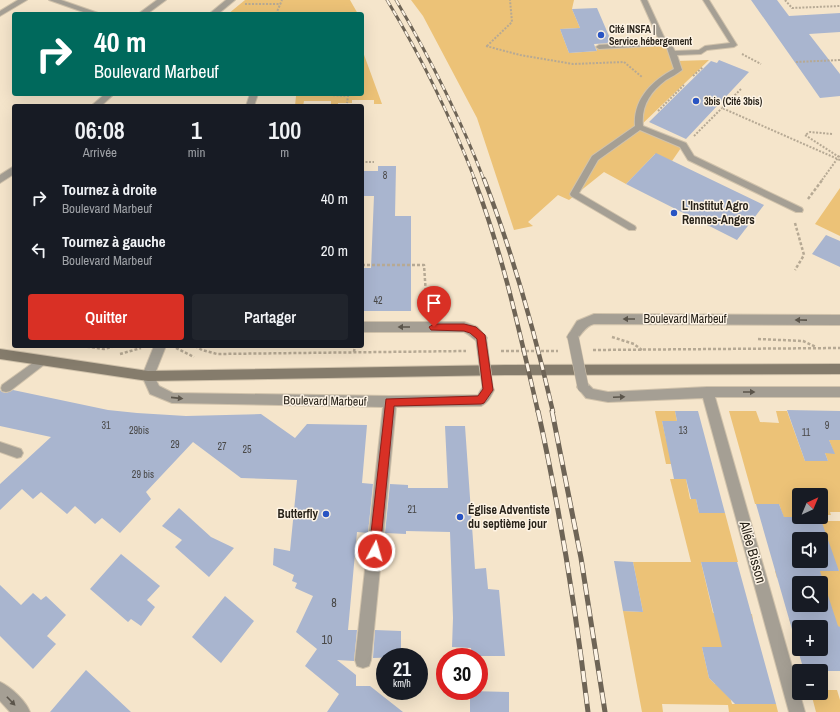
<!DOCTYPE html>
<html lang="fr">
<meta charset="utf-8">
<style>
:root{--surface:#171b24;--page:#20242c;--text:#f1f3f6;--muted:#9ea1a6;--accent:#d93025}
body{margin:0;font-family:"Archivo Narrow",sans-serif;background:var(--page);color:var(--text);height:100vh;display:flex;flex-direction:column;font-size:15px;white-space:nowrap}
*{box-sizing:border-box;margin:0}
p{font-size:13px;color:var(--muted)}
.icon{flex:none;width:22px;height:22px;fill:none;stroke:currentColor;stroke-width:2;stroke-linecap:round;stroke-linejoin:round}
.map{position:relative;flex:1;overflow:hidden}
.details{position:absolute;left:12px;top:104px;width:352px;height:244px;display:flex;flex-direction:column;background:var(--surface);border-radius:4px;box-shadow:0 4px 16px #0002}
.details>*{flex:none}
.hud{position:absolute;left:12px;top:12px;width:352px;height:84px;border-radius:4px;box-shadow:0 4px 16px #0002;background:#00695c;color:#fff;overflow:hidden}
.needle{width:26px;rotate:44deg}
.tools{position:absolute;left:792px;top:488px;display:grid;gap:8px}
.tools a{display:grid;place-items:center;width:36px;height:36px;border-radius:4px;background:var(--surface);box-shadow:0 4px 16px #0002;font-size:20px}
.speed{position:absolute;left:376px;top:648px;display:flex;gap:8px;font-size:20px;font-weight:700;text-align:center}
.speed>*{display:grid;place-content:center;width:52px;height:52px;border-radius:50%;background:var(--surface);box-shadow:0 4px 16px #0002;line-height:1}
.speed small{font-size:10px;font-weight:400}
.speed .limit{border:6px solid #d22;background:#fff;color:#111}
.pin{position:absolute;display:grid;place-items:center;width:34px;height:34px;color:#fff;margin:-41px -17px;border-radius:50% 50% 50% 0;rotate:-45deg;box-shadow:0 0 4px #0007}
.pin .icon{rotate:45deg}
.me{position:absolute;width:44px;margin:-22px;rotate:6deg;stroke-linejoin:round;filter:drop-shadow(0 0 3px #0008)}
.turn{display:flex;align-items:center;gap:14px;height:84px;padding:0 16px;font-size:18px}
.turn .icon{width:52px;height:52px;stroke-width:2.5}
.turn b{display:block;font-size:28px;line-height:34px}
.eta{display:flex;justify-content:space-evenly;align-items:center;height:68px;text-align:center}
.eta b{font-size:24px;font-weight:600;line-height:28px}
.cta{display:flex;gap:8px;margin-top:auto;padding:8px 16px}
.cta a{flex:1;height:46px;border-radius:4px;background:var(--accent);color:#fff;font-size:16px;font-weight:600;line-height:46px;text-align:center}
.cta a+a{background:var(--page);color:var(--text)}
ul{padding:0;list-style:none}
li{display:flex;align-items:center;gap:12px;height:52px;padding:0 16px}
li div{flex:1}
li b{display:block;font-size:15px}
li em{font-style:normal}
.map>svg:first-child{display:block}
.green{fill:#ecc277}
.building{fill:#a9b5cf;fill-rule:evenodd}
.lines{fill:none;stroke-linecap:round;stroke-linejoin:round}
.lane-casing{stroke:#d0c2ab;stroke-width:2}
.street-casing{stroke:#d0c2ab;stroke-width:2}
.secondary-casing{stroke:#d0c2ab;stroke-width:2}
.path-far1{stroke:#b6a994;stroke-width:2;stroke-dasharray:2 1.5;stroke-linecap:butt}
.path{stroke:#b6a994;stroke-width:2.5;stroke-dasharray:3 2;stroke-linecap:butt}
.lane{fill:#a59f94;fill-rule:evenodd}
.street{fill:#a59f94;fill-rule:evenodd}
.secondary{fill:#857c6c;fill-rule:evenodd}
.rail-far2-casing{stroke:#6e6456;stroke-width:3}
.rail-far1-casing{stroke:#6e6456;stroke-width:4.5}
.rail-casing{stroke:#6e6456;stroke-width:5}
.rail-far2{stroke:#fdf3e4;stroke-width:2;stroke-dasharray:6;stroke-linecap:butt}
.rail-far1{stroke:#fdf3e4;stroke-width:3;stroke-dasharray:8;stroke-linecap:butt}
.rail{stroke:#fdf3e4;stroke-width:3.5;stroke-dasharray:11;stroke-linecap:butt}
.street-bridge-casing{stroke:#d0c2ab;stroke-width:12;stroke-linecap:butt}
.street-bridge{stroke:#a59f94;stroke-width:11}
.oneway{fill:#5b554b}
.route{fill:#d93025;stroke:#8d1f18}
.poi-dot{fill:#2954c3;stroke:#fdf3e4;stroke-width:1.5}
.labels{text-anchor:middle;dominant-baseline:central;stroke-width:3;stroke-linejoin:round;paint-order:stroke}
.far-poi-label{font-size:10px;font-weight:bold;fill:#29231a;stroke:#fdf3e4;text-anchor:start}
.number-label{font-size:10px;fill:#494847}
.poi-label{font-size:12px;font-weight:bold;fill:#29231a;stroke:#fdf3e4;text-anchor:start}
.street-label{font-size:12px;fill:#29231a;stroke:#fdf3e4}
.near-number-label{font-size:12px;fill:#494847}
.near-street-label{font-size:14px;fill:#29231a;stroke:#fdf3e4}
</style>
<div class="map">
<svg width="840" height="712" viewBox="0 0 840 712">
<rect width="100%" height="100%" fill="#f5e5cb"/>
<!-- green -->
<path class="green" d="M245,0H350L358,14H228Z
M411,0H574L572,9L580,28L560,29L569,53L597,51L596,47H599L668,43L676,61L709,60L639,127L683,145L672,161L655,154L626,184L604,172L569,200L558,195L528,222L533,226L514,230L477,118L423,16Z
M362,52H363L382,104H374V100H352V103H338V105H331V101H304L303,106H295L296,96H301L302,94H362Z
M840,188V236L815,224Z
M655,411H675L677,421H662L666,439L712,464H666Z
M729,411H756L760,422L779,423L776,411H787L805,461H828L825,453H834L829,440H840V512H830L831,515H821V495H799V517L785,521L779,504H755Z
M670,479H686L690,499H696L699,513H725L738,562H701L713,613L752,614L753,620L736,647H702L709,678L715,684L726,683L732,704H776L778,712H729L728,705L662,704L663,712H642L623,611L643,612L633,562H691Z
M813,521H840V627L791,624L789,619H828L821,583L815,578H777L775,571H839Z
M821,690H837L840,700V712H816L811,693H821Z"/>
<!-- building -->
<path class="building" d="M751,0H777L789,16L840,13V32L809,34L840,74V96L820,98Z
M597,8L612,43L594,44L595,47L597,51L569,53L560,29L580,28L572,9Z
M719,60L749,72L686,139L649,122L711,61L717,63Z
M656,153L764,205L737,240L626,184Z
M378,166H396L395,216H411V311H362V268H371L374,196H362V171H378Z
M826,235L840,241V267L812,254Z
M0,390L2,392L6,393L13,390L108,410L137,413L186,416L261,414L295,438L307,424L367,425L362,483L373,484L368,533L357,532L348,630H357L354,661L337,660L356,675V686H370L403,712H327L339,694L305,666L317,649L296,632L313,596L295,588L297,583L292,581L294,575L273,565L274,548L290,551L297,480L241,478L193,442L146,492L151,499L120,533L102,518L95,524L75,506L67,514L41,492L33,499L22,489L0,510V484L51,437L0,426Z
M787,410L840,411V440H829L835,454L825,453L828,461H805Z
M675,411H698L725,513H699L696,499H691L686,479H674L662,421H677Z
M445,426H465L475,569L486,568L488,589L499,590L505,656H472L471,648L452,647L453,618L450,532L406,531V534L385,533L390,484L408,485V488H448Z
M756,504H779L784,517H820L839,571H820L838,626L840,627V671H804ZM799,539H821V561H799ZM799,583H821V605H799ZM799,627H821V649H799Z
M179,508L211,537L234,548L209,577L175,547L182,540L162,526Z
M121,554L160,586L147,600L155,607L141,626L131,619L128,622L90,589Z
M614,561L633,562L643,612L623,611Z
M701,562H737L776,704H735L709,678L702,647H722Z
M0,585L21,605L33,593L41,600L46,596L66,615L47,636L56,644L33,669L0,636Z
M225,596L254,621L221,663L192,637Z
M375,630L401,631V657L373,658Z
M86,670L131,712H50Z
M470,691L509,692V712H470Z"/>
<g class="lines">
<defs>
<path id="lane" d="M641,0H647L664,37L670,42L675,51L699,50L705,46L730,43L703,0H709L737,45L734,47L707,50L701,54L677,55L682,70C677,74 671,77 666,80C650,92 641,106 643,126L686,143L694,156L802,208L803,210L802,212H796L688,160L680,147L640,130L598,160L579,193L635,226L636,228L635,230H629L571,196L570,194L592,156L635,126C633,99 652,81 674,69L666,45L599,49L596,47L599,45L661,41L658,38Z
M41,357L45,358L46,361L45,364L10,391L6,392L2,391L1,388L2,385Z
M0,442L21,449L23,453L21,457L17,458L0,452Z"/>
<path id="street" d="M18,0H27L0,16V11Z
M49,0H61L101,14H89Z
M157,0H166L147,14H138Z
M226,0H235L218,14H209Z
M105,94H114L101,106H91Z
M250,94H258L254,106H246Z
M14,166V174L0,183V175Z
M594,314L840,315V325L594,324C581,327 580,344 569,340L567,337L577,321Z
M362,322H464L477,327L487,338L485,341C476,345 472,335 464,332H362Z
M154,346H166L154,376L159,386L173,393L390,396L478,395C482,388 484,383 492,386L494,390C491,396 488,403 481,406L396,407L371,660L369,666L363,668L357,666L355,660L383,407L172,403L150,394L142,376Z
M583,382L587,383L593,389L608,392L707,387H840V397H715L805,712H789L703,398L608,402L586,398L577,387L579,383Z
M0,682C11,687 26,701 30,712H10L0,701Z"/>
<path id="secondary" d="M0,349L148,371L505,365L840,364V374L505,375L148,381L0,359Z"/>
</defs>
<!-- lane casing -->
<use href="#lane" class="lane-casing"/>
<!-- street casing -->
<use href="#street" class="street-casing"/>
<!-- secondary casing -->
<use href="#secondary" class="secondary-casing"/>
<!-- path-far1 -->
<path class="path-far1" d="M785,0L792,8L840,6
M245,4H281
M276,14L282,0
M486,46L520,55L573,64L624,62L642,77
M487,46L512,22L510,0
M742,54L761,64
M796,62L840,60
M693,76L703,67
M741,89L722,108L840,160
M312,94L348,96L347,103
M658,111L684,85
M832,134L810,132L805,135L839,157
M694,136L722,108
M362,162H374
M822,180L840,155"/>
<!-- path -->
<path class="path" d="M808,199L823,179
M795,223L804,255L795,270
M362,265H424L427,310
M612,337L634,344L642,350
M758,339L803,341L816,347
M82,346L104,349L115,346
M195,346L202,350L217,354L466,351
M176,348L194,357
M593,350L840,348
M501,351H558
M354,352L355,346
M120,354L141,348"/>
<!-- lane -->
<use href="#lane" class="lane"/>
<!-- street -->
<use href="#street" class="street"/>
<!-- secondary -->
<use href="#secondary" class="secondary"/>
<defs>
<path id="rail-far2" d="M387,0C423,60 450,115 475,180
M396,0C430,58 460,117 484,180"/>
<path id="rail-far1" d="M474,179C503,254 520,334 538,412
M484,179C513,254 535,333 553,412"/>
<path id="rail" d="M538,411C560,510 576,611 588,712
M552,411L581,558L605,712"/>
</defs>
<!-- rail-far2 casing -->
<use href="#rail-far2" class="rail-far2-casing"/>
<!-- rail-far1 casing -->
<use href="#rail-far1" class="rail-far1-casing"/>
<!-- rail casing -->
<use href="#rail" class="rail-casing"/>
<!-- rail-far2 -->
<use href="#rail-far2" class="rail-far2"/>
<!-- rail-far1 -->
<use href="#rail-far1" class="rail-far1"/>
<!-- rail -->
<use href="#rail" class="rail"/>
<defs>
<path id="street-bridge" d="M573,337L583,387
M481,338L488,390"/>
</defs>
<!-- street-bridge casing -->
<use href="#street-bridge" class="street-bridge-casing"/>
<!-- street-bridge -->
<use href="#street-bridge" class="street-bridge"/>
</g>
<!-- one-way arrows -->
<defs><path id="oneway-solid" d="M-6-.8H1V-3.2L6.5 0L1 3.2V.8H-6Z"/></defs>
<g class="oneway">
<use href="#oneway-solid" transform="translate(629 319) rotate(180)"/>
<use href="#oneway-solid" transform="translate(801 320) rotate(-179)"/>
<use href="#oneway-solid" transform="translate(404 327) rotate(-180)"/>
<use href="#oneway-solid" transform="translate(749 392)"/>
<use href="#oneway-solid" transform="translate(619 397) rotate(-3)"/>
<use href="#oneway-solid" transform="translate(177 398) rotate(6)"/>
<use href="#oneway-solid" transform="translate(11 701) rotate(46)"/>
</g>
<!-- route -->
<path class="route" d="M434,324H464L476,327L485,335L493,390L484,403L481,404L394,406L380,551L379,555L375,556L371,555L369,551L386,399L478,396L483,389L477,339L470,333L464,331L431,330L429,327Z"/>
<!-- markers -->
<g class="poi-dot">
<circle cx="601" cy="35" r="4"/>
<circle cx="696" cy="101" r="4"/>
<circle cx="674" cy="213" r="4"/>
<circle cx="326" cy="514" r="4"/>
<circle cx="460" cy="517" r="4"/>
</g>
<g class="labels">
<!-- far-poi labels -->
<g class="far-poi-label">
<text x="609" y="29">Cité INSFA |<tspan x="609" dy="12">Service hébergement</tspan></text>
<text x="704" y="101">3bis (Cité 3bis)</text>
</g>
<!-- number labels -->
<g class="number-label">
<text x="385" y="175">8</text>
<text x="378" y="300">42</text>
<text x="106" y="425">31</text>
<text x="827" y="425">9</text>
<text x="139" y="430">29bis</text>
<text x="683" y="430">13</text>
<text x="806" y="432">11</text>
<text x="175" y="444">29</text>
<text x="222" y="446">27</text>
<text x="247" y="449">25</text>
<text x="143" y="474">29 bis</text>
<text x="412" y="509">21</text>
</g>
<!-- poi labels -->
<g class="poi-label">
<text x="682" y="206">L'Institut Agro<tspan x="682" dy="14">Rennes-Angers</tspan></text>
<text x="468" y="510">Église Adventiste<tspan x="468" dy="14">du septième jour</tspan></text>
<text x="318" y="514" text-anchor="end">Butterfly</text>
</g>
<!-- street labels -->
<g class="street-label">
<text x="685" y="319">Boulevard Marbeuf</text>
<text transform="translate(325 401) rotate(1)">Boulevard Marbeuf</text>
</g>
<!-- near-number labels -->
<g class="near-number-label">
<text x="334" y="603">8</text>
<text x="327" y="640">10</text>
</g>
<!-- near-street labels -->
<g class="near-street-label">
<text transform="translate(753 552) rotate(74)">Allée Bisson</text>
</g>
</g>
</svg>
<div class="tools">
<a><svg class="needle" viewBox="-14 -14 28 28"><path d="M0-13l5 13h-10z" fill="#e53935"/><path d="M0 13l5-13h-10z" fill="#9ea1a6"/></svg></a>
<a><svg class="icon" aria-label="sound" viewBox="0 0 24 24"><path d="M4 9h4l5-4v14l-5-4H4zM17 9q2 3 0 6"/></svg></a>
<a><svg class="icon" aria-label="search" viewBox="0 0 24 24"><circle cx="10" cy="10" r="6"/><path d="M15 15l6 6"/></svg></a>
<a>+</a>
<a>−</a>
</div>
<div class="speed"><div>21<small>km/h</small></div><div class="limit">30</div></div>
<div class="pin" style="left:434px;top:327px;background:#d93025"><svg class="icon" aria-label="arrive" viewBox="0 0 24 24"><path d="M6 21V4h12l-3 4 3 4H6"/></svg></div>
<svg class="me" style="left:375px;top:551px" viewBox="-20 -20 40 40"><circle r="17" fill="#d93025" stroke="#fff" stroke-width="3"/><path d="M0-11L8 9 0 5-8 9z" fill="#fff"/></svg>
<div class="hud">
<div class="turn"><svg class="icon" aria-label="right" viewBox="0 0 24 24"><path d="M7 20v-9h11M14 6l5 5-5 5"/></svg><div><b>40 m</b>Boulevard Marbeuf</div></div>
</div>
<section class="details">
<div class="eta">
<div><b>06:08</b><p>Arrivée</p></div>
<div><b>1</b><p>min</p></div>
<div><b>100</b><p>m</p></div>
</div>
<ul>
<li><svg class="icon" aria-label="right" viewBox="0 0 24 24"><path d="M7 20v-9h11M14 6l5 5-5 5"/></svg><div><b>Tournez à droite</b><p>Boulevard Marbeuf</p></div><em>40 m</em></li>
<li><svg class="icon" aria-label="left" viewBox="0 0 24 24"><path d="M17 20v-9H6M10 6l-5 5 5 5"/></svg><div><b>Tournez à gauche</b><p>Boulevard Marbeuf</p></div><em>20 m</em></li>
</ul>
<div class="cta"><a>Quitter</a><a>Partager</a></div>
</section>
</div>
